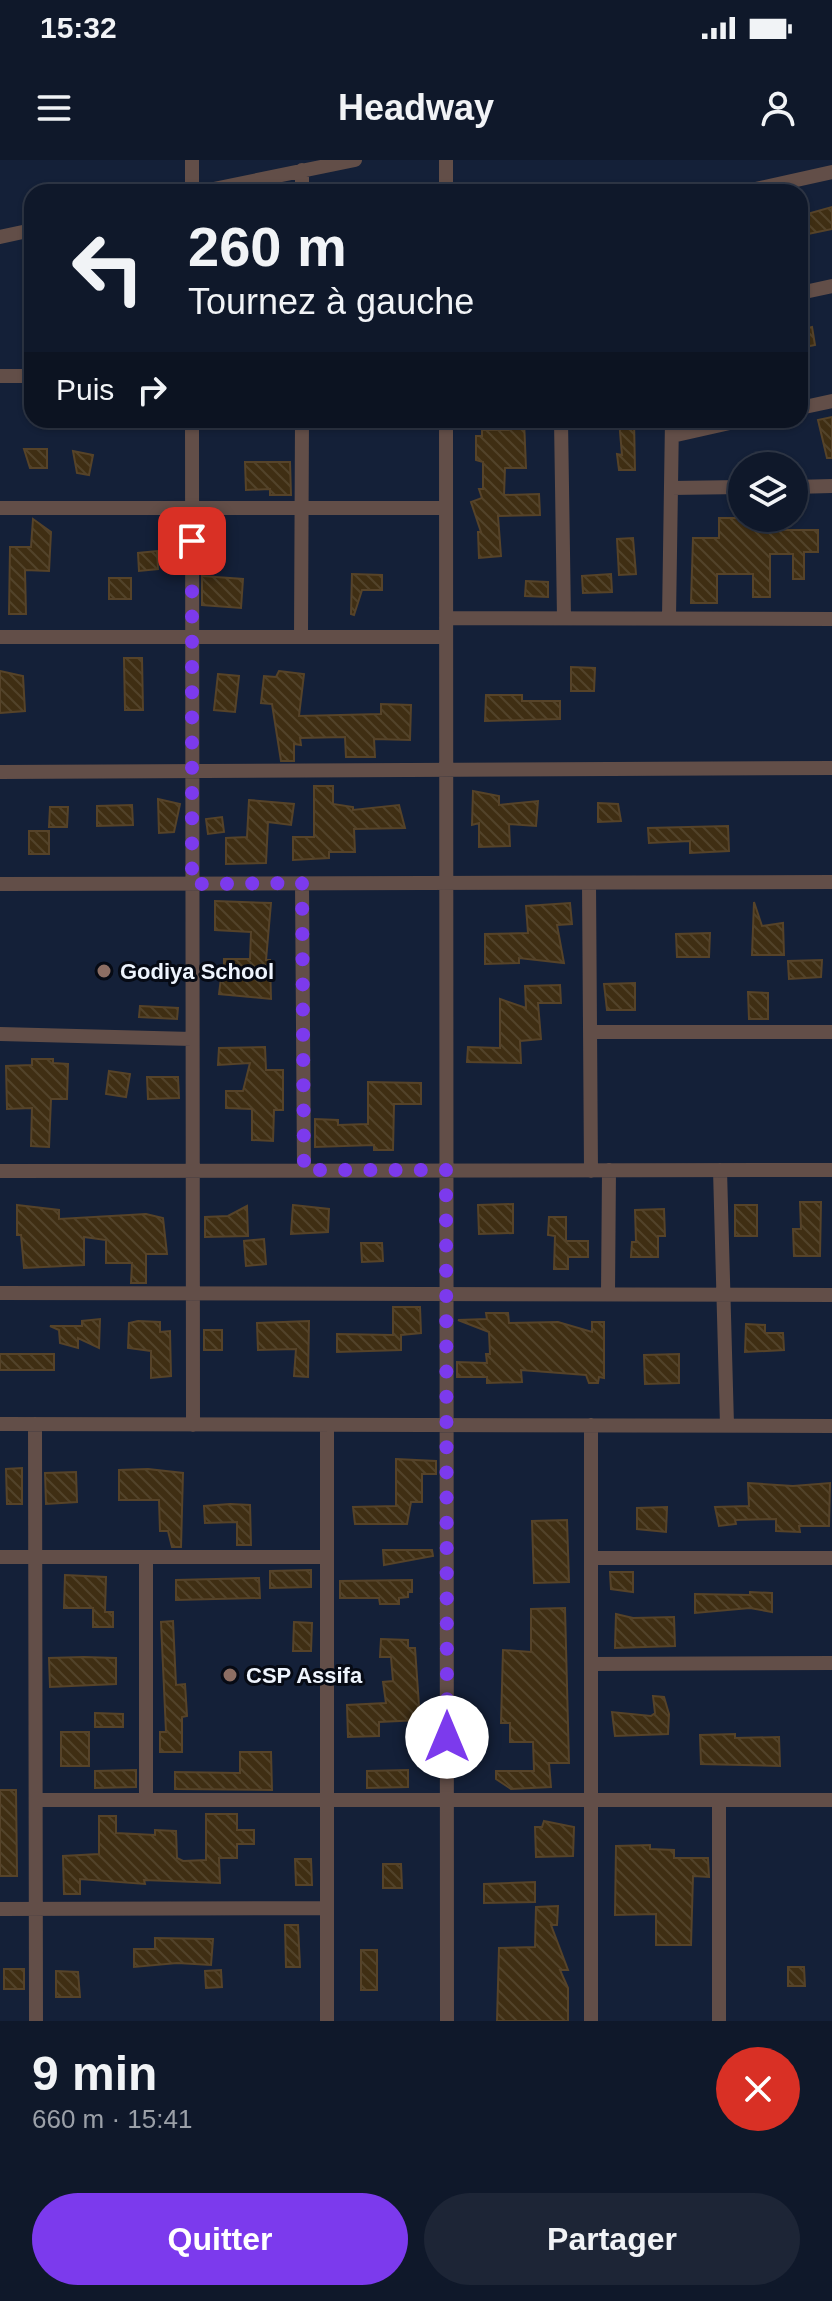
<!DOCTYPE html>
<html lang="fr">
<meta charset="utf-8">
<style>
:root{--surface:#0f182a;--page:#1d2536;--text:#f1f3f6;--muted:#9ba0a8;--line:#2f3747;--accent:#7c3aed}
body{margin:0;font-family:Arial,sans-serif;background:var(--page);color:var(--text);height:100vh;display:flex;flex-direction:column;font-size:30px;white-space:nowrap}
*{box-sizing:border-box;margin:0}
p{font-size:26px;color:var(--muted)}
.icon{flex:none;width:44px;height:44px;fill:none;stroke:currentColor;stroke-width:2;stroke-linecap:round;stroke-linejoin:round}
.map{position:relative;height:1861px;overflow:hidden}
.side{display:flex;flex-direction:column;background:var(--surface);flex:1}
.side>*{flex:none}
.top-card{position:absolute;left:24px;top:24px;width:784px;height:244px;border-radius:24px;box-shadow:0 2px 6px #0004,0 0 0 2px var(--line);background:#0f182a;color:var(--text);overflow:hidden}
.buttons{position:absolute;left:728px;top:292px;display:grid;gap:16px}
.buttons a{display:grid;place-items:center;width:80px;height:80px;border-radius:50%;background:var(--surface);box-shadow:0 2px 6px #0004,0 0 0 2px var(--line);font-size:40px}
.pin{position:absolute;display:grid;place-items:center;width:68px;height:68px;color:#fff;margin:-34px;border-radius:16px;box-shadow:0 4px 12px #0006}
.me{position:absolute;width:88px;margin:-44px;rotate:0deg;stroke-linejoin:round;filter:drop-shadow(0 0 6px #0008)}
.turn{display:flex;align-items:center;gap:28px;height:168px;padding:0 32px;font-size:36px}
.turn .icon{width:104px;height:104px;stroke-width:2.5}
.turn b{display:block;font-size:56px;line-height:68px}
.then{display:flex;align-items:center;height:76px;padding:0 32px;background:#0003;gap:16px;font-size:30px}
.round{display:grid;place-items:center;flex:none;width:84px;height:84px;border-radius:42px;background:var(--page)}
.summary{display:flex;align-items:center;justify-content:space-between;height:136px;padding:0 32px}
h1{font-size:48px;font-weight:800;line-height:60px}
.cta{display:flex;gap:16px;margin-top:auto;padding:16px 32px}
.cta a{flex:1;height:92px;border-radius:48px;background:var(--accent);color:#fff;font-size:32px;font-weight:800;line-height:92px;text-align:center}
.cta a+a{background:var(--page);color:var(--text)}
.status{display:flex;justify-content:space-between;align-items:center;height:56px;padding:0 40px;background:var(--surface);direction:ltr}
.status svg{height:22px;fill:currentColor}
header{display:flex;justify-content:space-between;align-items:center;height:104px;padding:0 32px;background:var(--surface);font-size:36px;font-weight:800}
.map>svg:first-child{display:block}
.building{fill:url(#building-back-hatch);stroke:#564329;stroke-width:2}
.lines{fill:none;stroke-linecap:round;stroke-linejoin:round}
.minor{stroke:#624e48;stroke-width:14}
.route{stroke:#7c3aed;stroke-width:14;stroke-dasharray:0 25.2}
.education-dot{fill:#8d6e63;stroke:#060a14;stroke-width:3}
.labels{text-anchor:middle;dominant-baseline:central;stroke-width:6;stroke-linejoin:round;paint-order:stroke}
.poi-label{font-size:22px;font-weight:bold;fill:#eef4fd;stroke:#060a14;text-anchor:start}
</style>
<div class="status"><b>15:32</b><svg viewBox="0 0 49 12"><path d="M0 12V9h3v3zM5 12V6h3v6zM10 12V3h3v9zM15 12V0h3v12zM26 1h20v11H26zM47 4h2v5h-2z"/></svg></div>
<header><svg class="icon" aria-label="menu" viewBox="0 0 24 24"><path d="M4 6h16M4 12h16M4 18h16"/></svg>Headway<svg class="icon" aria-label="person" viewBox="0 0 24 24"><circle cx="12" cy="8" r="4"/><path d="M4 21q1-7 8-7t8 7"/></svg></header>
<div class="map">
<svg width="832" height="1861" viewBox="0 0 832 1861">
<defs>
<pattern id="building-back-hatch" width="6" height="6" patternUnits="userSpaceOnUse" patternTransform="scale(2)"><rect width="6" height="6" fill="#3f2e13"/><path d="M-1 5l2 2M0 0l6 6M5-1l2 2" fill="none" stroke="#52432a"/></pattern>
</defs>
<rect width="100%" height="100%" fill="#142038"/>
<!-- building -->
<path class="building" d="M832,47V69L803,75L800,56Z
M812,167L815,185L800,188V170Z
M832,257V298H827L818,260Z
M508,260H524L526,308H505L504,335L539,334L540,355L498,356L501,396L479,398L478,372H481L471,342L482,338L479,329H483V302L476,300V276H482V270H508Z
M619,260H634L635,310H619L617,294L622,295Z
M24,289H47V308H30Z
M73,291L93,295L89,315L77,313Z
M245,302H290L291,335H270V329L246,330Z
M719,358H751V366H763V370H818V392H804V419H793V394H770V437H753V414H717V443H691L693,378H719Z
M33,359L51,372L49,411L25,410L26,454H9L10,387H31Z
M633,378L636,414L619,415L617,379Z
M157,391L158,409L139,411L138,393Z
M352,414L382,415V430H362L354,455L351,454Z
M611,414L612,432L583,433L582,416Z
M202,416L243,419L241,448L202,445Z
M109,418H131V439H109Z
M526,421L548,422V437L525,436Z
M124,498H142L143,550H125Z
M571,507L595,508L594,531H571Z
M0,511L23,516L25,551L0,553Z
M279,511L304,514L299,556L381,554V544L411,545L410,580L374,579L375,597H346L345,577L300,578L301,585L294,584V601H281L272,544L261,543L264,516L276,517Z
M218,514L239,516L235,552L214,550Z
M486,535H522V541H560V559L485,561Z
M314,626H333V644L353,647V650L399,645L405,668L354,669L355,692H329V698L293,700V677H314Z
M473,631L499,636V645L538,641L536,666L509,664L510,686L479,687V663L472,665Z
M158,639L180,644L174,672L159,673Z
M249,640L294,644L291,665L268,662L266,703L226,704V678L247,677Z
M598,643L618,644L621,661L598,662Z
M132,645L133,665L97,666V646Z
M50,647H68L67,667H49Z
M222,657L224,672L208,674L206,659Z
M728,666L729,691L690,693V681L649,683L648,668Z
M29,671H49V694H29Z
M215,741L271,743L266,800H270L271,839L219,834L221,818H224V799H250L251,772L215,770Z
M754,742L762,766L783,763L784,795H752Z
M570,743L572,764L557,765L564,803L519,798V803L485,804V774L528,773L526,746Z
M710,773L709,797H677L676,774Z
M822,800L821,817L789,819L788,801Z
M635,823V850H607L604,824Z
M560,825L561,843H538L541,879L520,881L521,903L467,902L468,887L500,888V839L526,848L525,826Z
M748,832L768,833V859H749Z
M140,846L178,848L177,859L139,857Z
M265,887L266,910H283V950H274L273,981L252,980V949L226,948V931H243L250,903L218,905L219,888Z
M32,899H53V903L68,904L67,939H51L49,987L31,986L32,948L7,949L6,906L32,905Z
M109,911L130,914L126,937L106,934Z
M147,917H178L179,938L148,939Z
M368,922L421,923V944H394L393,990H374V985L315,987V959L338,960V965L368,964Z
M800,1042H821L820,1096H794L793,1069H801Z
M513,1044V1073L479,1074L478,1045Z
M17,1045L59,1050V1059L146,1054L163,1058L167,1094H146V1123H131L132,1103H106V1080L84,1077V1105L24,1108L21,1075H17Z
M293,1045L329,1049L328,1072L291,1074Z
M735,1045H757V1076H735Z
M247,1046L248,1076L205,1077V1057L228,1056Z
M664,1049L665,1076H658V1097H631L632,1082H636L635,1050Z
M549,1057H566V1081H588V1097H568V1109H554L555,1076L548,1075Z
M264,1079L266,1104L246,1106L244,1081Z
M361,1083H382L383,1101L362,1102Z
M393,1147H420L421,1173L401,1175V1190L337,1192V1174L393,1175Z
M486,1153H508L509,1163L558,1162L592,1172V1162H604V1218L599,1217L598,1223H589L586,1215L521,1210L522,1222L487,1223V1217H457V1202L487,1203L486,1194H490L489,1172L458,1160L487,1159Z
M100,1159L99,1188L78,1178V1188L60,1183L59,1170L50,1166H82V1161Z
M138,1161L160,1162V1172L170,1171L171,1216L151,1218V1191L128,1188L129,1163Z
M309,1161L308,1217L294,1216L296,1189L258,1190L257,1163Z
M746,1164L765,1165V1173H783L784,1190L745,1192Z
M204,1170H222V1190H204Z
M0,1194H54V1210H0Z
M679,1194V1223L645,1224L644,1195Z
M396,1299L436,1301V1314H422V1342H411L407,1364H355L353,1347L396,1346Z
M22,1308V1344H7L6,1309Z
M148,1309L183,1313L181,1387H172L168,1371H160L159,1340H119V1310Z
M76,1312L77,1342L46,1344L45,1313Z
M748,1323L793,1326L830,1323L829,1366H799L800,1372L776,1371V1359L735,1360L736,1364L719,1366L715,1347L749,1346Z
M230,1344L250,1345L251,1385H237V1362L205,1363L204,1346Z
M667,1347L666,1372L637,1369V1348Z
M567,1360L569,1422L534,1423L532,1361Z
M383,1390H432L433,1396L384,1405Z
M311,1410V1427L270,1428V1411Z
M610,1412H633V1432L611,1429Z
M65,1415L106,1417L105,1452H113V1467H93V1448H64Z
M259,1418L260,1438L176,1440V1420Z
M412,1420V1432H408V1437L399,1438V1444H380L379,1438H340V1421Z
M750,1432L772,1433V1452L750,1448L695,1453V1434L750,1435Z
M565,1448L569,1603H549L551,1627L511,1629L496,1619V1611H534L533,1582H510V1563H501L503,1490L531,1492V1449Z
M616,1454L633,1458L674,1457L675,1486L615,1488Z
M173,1461L176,1525L185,1524L187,1556L182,1557V1592H160V1572H166L161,1462Z
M294,1462L312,1463L311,1491H293Z
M381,1479L408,1480V1488H415L420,1560L379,1562V1576L348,1577L347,1545L386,1543L383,1522L393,1521L391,1497H380Z
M84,1497L116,1498V1524L50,1527L49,1498Z
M653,1536L664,1537L669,1554L668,1574L615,1576L612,1552L651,1556L655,1553Z
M95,1553L123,1554V1567H95Z
M61,1572H89V1606H61Z
M735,1574V1578L779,1577L780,1606L701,1604L700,1575Z
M240,1592H271L272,1630L175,1629V1612L240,1613Z
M136,1610V1627L95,1628V1611Z
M408,1610V1627L367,1628V1611Z
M0,1630H16L17,1716H0Z
M206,1654H237V1670H254V1684H237V1698H219L220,1723L144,1720L145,1724L80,1719V1734H64L63,1696L99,1694V1656H116V1673L155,1675V1670L176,1671L177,1698L183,1701L206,1700Z
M544,1661L574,1667L573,1696L536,1697L535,1667H542Z
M650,1685V1689L674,1690V1698H708L709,1717L693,1716L691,1785H656V1754L615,1755L616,1686Z
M295,1699H311L312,1725H296Z
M383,1704H401L402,1728H383Z
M535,1722V1742L484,1743V1724Z
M558,1746L557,1765H551L568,1810H560L568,1828V1861H497L499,1788L535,1787L536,1747Z
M285,1765H298L300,1807H286Z
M155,1778L213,1779L211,1805L177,1803L134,1807V1789H155Z
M361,1790H377V1830H361Z
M788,1807H804L805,1826H788Z
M4,1809H24V1829H4Z
M221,1810L222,1827L206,1828L205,1811Z
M56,1811L78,1812L80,1837H56Z"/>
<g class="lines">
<!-- minor -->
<path class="minor" d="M192,0V32
M446,0V32
M302,10V32
M199,32L355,0
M742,32L832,12
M0,77L32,70
M800,133L832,126
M0,216H32
M800,248L832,241
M192,260L193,1265
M446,260L447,1861
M561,260L564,458
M672,276L743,260
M794,327L832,326
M671,328L742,327
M0,348H446
M446,458L832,459
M669,458L672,260
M0,477H446
M301,477L302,260
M0,612L832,608
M302,723L304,1010
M589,723L591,1011
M0,724L832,722
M591,872H832
M0,874L192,879
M720,1010L727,1265
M0,1011L832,1010
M0,1133L832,1135
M608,1134L609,1010
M0,1264L832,1266
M35,1264L36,1861
M327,1265V1861
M591,1265V1861
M0,1397H327
M146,1397V1640
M591,1398H832
M591,1504L832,1503
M36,1640H832
M719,1640V1861
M0,1749L327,1748"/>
</g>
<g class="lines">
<!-- route -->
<path class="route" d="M192,381V724L302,723L304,1010H446L447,1577"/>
</g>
<!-- markers -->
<g class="education-dot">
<circle cx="104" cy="811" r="8"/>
<circle cx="230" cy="1515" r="8"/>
</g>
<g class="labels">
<!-- poi labels -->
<g class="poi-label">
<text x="120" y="811">Godiya School</text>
<text x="246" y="1515">CSP Assifa</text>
</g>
</g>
</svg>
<div class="buttons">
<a><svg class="icon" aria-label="layers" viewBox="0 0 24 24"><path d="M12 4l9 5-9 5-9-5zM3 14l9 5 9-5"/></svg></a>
</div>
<div class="pin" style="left:192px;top:381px;background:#d93025"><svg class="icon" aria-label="arrive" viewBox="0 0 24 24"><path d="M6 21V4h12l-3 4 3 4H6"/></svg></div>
<svg class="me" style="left:447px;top:1577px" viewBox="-20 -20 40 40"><circle r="19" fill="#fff"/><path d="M0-13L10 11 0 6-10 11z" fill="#7c3aed"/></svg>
<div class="top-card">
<div class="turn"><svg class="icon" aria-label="left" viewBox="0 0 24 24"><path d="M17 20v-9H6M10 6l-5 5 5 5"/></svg><div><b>260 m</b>Tournez à gauche</div></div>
<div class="then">Puis<svg class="icon" aria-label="right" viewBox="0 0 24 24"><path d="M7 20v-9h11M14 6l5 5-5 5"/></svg></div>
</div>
</div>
<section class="side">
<div class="summary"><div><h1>9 min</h1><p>660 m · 15:41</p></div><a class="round" style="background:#d93025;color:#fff"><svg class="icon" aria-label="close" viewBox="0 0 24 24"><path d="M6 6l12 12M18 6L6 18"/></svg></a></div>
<div class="cta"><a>Quitter</a><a>Partager</a></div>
</section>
